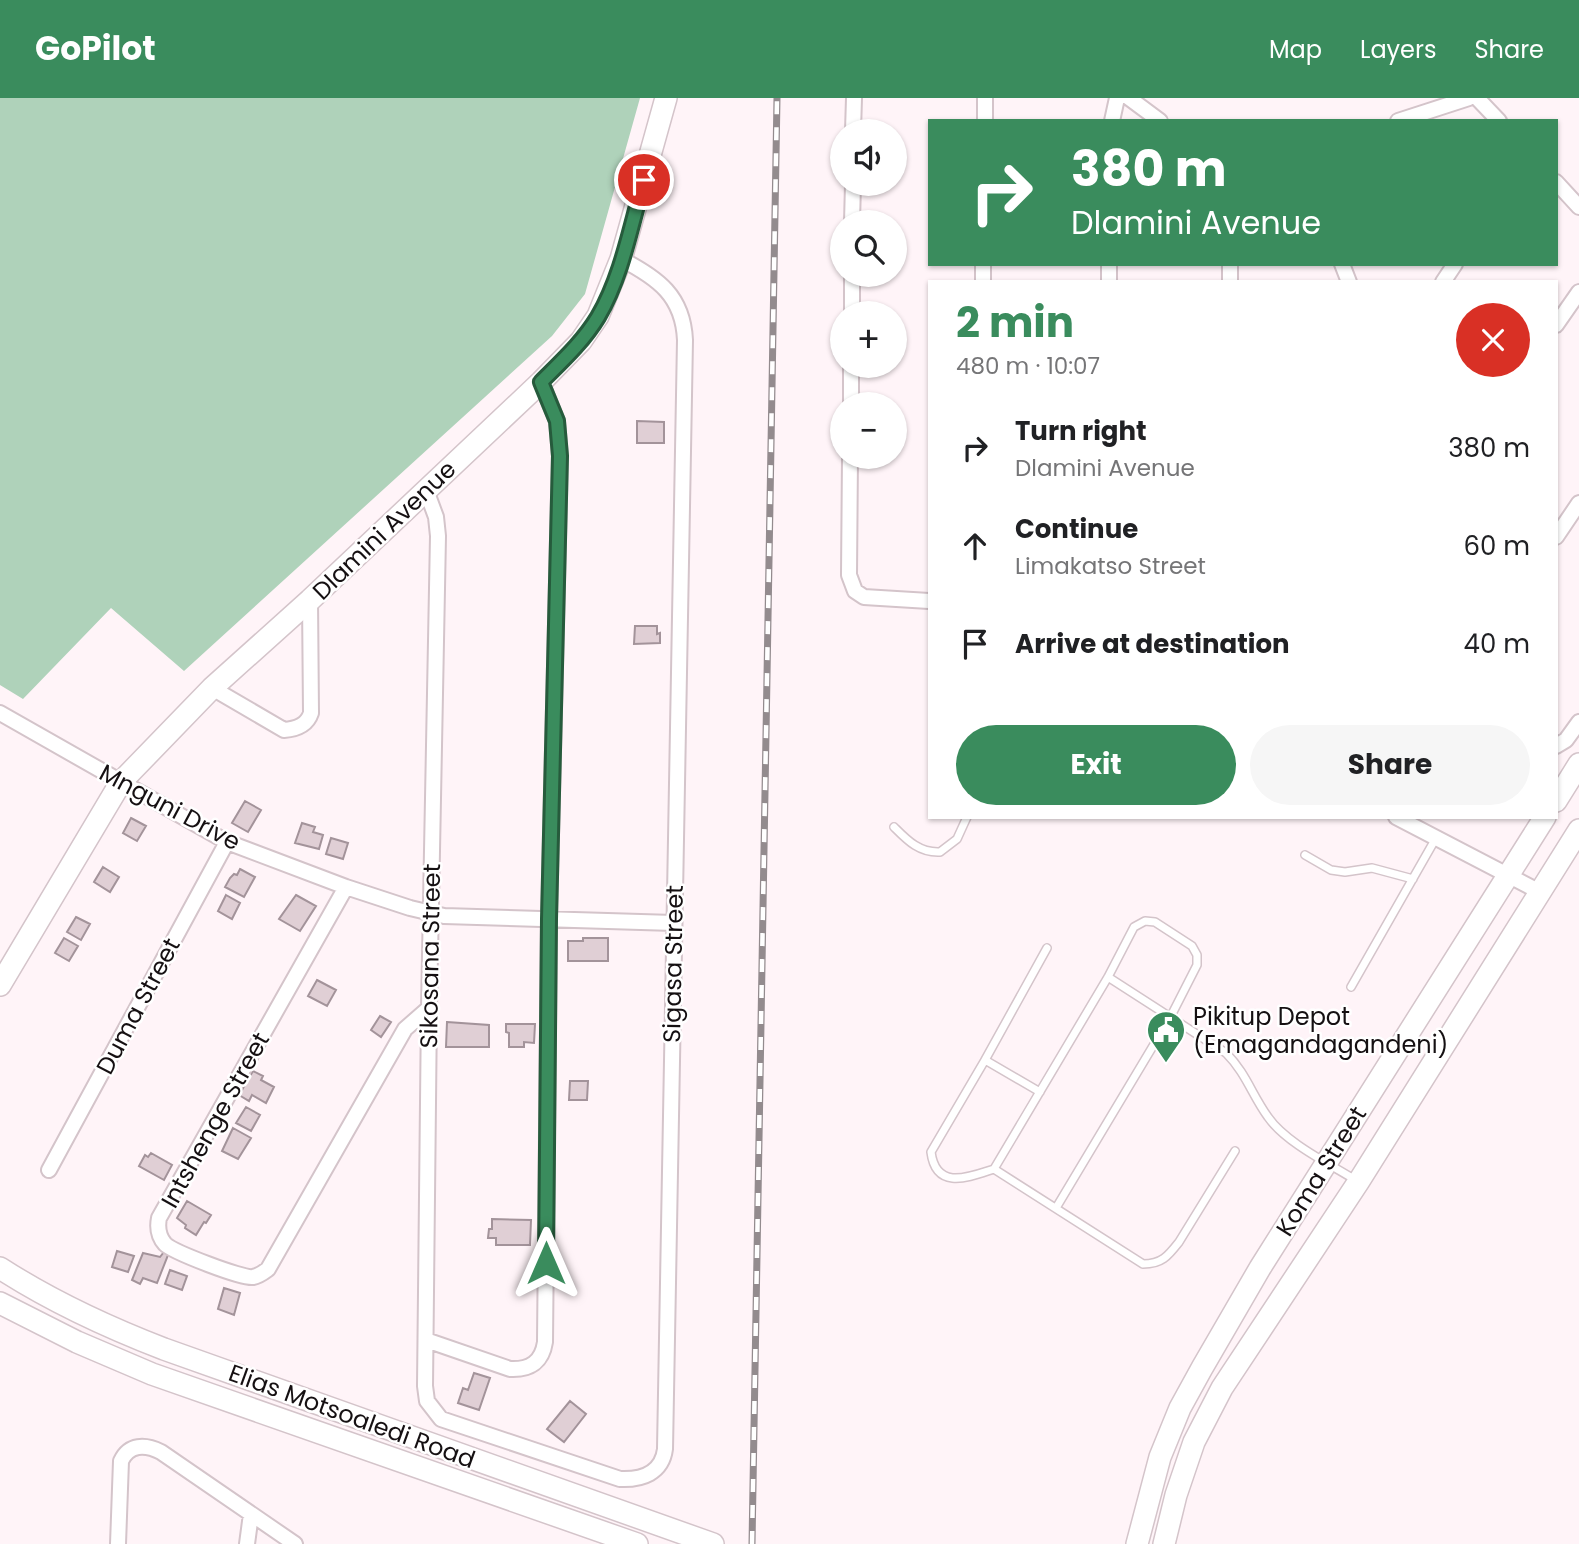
<!DOCTYPE html>
<meta charset="utf-8">
<style>
:root{--surface:#fff;--page:#f6f6f6;--text:#202124;--muted:#757577;--accent:#3a8c5d}
body{margin:0;font-family:Poppins,sans-serif;background:var(--page);color:var(--text);height:100vh;display:flex;flex-direction:column;font-size:26px;white-space:nowrap}
*{box-sizing:border-box;margin:0}
p{font-size:23px;color:var(--muted)}
.icon{flex:none;width:38px;height:38px;fill:none;stroke:currentColor;stroke-width:2;stroke-linecap:round;stroke-linejoin:round}
.map{position:relative;flex:1;overflow:hidden}
.side{position:absolute;left:928px;top:182px;width:630px;height:539px;display:flex;flex-direction:column;background:var(--surface);border-radius:0px;box-shadow:0 2px 5px #0004}
.side>*{flex:none}
.top-card{position:absolute;left:928px;top:21px;width:630px;height:147px;border-radius:0px;box-shadow:0 2px 5px #0004;background:#3a8c5d;color:#fff;overflow:hidden}
.tools{position:absolute;left:830px;top:21px;display:grid;gap:14px}
.tools a{display:grid;place-items:center;width:77px;height:77px;border-radius:50%;background:var(--surface);box-shadow:0 2px 5px #0004;font-size:35px}
.pin{position:absolute;display:grid;place-items:center;width:60px;height:60px;color:#fff;margin:-30px;border:4px solid #fff;border-radius:50%;box-shadow:0 2px 7px #0007}
.me{position:absolute;width:77px;margin:-38px;rotate:0deg;stroke-linejoin:round;filter:drop-shadow(0 0 5px #0008)}
.turn{display:flex;align-items:center;gap:24px;height:147px;padding:0 28px;font-size:32px}
.turn .icon{width:91px;height:91px;stroke-width:2.5}
.turn b{display:block;font-size:49px;line-height:60px}
.round{display:grid;place-items:center;flex:none;width:74px;height:74px;border-radius:37px;background:var(--page)}
.headline{display:flex;align-items:center;justify-content:space-between;height:119px;padding:0 28px}
h1{font-size:42px;font-weight:700;line-height:52px;color:var(--accent)}
.primary-button{display:flex;gap:14px;margin-top:auto;padding:14px 28px}
.primary-button a{flex:1;height:80px;border-radius:42px;background:var(--accent);color:#fff;font-size:28px;font-weight:700;line-height:80px;text-align:center}
.primary-button a+a{background:var(--page);color:var(--text)}
ul{padding:0;list-style:none}
li{display:flex;align-items:center;gap:21px;height:98px;padding:0 28px}
li div{flex:1}
li b{display:block;font-size:26px}
li em{font-style:normal}
header{display:flex;align-items:center;gap:42px;box-sizing:border-box;height:98px;padding:0 35px;background:var(--accent);color:#fff}
header strong{font-size:33px}
nav{display:flex;gap:38px;margin-inline-start:auto;font-size:24px}
.map>svg:first-child{display:block}
.green{fill:#afd2ba}
.building{fill:#e0cfd5;stroke:#a3939a;stroke-width:2}
.lines{fill:none;stroke-linecap:round;stroke-linejoin:round}
.lane-casing{stroke:#d4c4ca;stroke-width:10}
.street-casing{stroke:#d4c4ca;stroke-width:18}
.secondary-casing{stroke:#d4c4ca;stroke-width:24}
.lane{stroke:#fff;stroke-width:7}
.street{stroke:#fff;stroke-width:14}
.secondary{stroke:#fff;stroke-width:21}
.rail-casing{stroke:#938b8e;stroke-width:7}
.rail{stroke:#fff;stroke-width:4.5;stroke-dasharray:13;stroke-linecap:butt}
.route-casing{stroke:#265b3c;stroke-width:18}
.route{stroke:#3a8c5d;stroke-width:12}
.labels{text-anchor:middle;dominant-baseline:central;stroke-width:5;stroke-linejoin:round;paint-order:stroke}
.street-label{font-size:24px;fill:#151012;stroke:#fff}
.poi-label{font-size:24px;fill:#151012;stroke:#fff;text-anchor:start}
</style>
<header>
<strong>GoPilot</strong>
<nav><a>Map</a><a>Layers</a><a>Share</a></nav>
</header>
<div class="map">
<svg width="1579" height="1446" viewBox="0 0 1579 1446">
<rect width="100%" height="100%" fill="#fff4f8"/>
<!-- green -->
<path class="green" d="M0,0H640L585,196L552,238L184,573L111,510L23,601L0,587Z"/>
<!-- building -->
<path class="building" d="M637,323L664,324V345H637Z
M635,528H657V536L660,535V545L634,546Z
M245,703L261,712L248,734L232,725Z
M131,720L146,728L137,743L123,735Z
M302,725L315,729L313,734L323,737L319,751L295,745Z
M331,740L348,745L343,761L326,756Z
M103,769L119,779L110,794L94,784Z
M240,771L255,779L244,799L225,789L230,780L234,776L237,777Z
M226,797L240,805L232,821L218,813Z
M296,797L316,808L300,833L279,821Z
M76,819L90,826L81,842L67,834Z
M64,840L78,848L69,863L55,855Z
M583,840H608V863H568V843H583Z
M317,882L336,892L327,908L308,898Z
M380,918L391,924L381,939L371,932Z
M447,924L489,927V949H446Z
M506,926H535L534,945L524,944V949H509V935L506,934Z
M253,973L263,978L261,982L274,989L266,1005L252,997L249,1003L239,997Z
M570,983H588L587,1002H569Z
M246,1009L260,1017L251,1033L236,1025Z
M233,1030L251,1040L238,1061L222,1053Z
M151,1055L172,1067L164,1082L139,1068L145,1057L148,1059Z
M187,1103L211,1117L206,1125L204,1124L196,1137L185,1130L186,1127L177,1120Z
M492,1121L531,1122L530,1147H496V1140H488L489,1131H492Z
M117,1153L134,1158L128,1174L112,1169Z
M143,1155L160,1159L164,1154L168,1157L157,1185L143,1180L140,1186L132,1182Z
M170,1172L187,1178L182,1192L165,1186Z
M224,1190L240,1195L234,1217L218,1211Z
M474,1275L490,1280L479,1312L458,1305L463,1290L468,1292Z
M570,1303L586,1316L564,1344L547,1331Z"/>
<g class="lines">
<defs>
<path id="lane" d="M894,729C907,742 919,755 940,754L957,741L967,719
M1305,757L1331,772L1345,774L1372,770L1413,781
M1108,879L1226,955C1246,975 1252,997 1268,1019C1286,1045 1330,1066 1357,1083
M1351,889L1436,740
M985,962L931,1054C936,1093 969,1079 994,1071
M1040,994L985,962L1047,850
M1056,1110L1171,918L1197,867V857L1192,848L1155,824L1145,823L1134,829L1108,879L994,1071L1143,1166C1162,1166 1168,1158 1179,1144L1235,1053"/>
<path id="street" d="M1129,0L1160,23
M1477,0L1499,23
M985,23V0
M1112,23L1117,0
M1398,23L1469,0
M853,33L854,0
M1556,84L1579,109
M852,124L853,86
M1342,166L1349,184
M983,184V166
M1109,184V166
M1230,184V166
M1443,184L1455,166
M852,215V177
M1556,227L1579,194
M851,306V268
M850,359L849,477L855,493L864,499L929,503
M426,392L436,419L438,438L429,910L425,1288L427,1303L441,1321L620,1381C642,1382 662,1375 665,1351L685,242C683,198 658,180 621,161
M1556,439L1579,405
M212,590L284,632C297,631 307,627 311,615L310,502
M0,615L227,744L346,789L410,810L444,818L674,825
M1556,648L1566,642L1579,624
M1396,719L1540,794
M346,789L159,1120C157,1130 158,1138 165,1146C173,1154 243,1181 253,1179C259,1178 264,1174 268,1171L405,931L429,910
M49,1072L227,744
M426,1242L510,1271C530,1272 542,1264 545,1244L549,821L560,358L557,323L541,284
M118,1446L121,1363C129,1346 145,1346 161,1354L295,1446
M247,1446L251,1416"/>
<path id="secondary" d="M1556,703L1579,666
M0,887L121,684L212,590L310,502L541,284L581,243L598,218L621,161L666,0
M0,1170C51,1203 107,1229 164,1251L713,1446
M0,1205L77,1244L152,1276L637,1446
M1137,1446L1160,1359L1180,1310L1202,1270L1260,1170L1545,719
M1164,1446L1176,1397L1194,1344L1222,1290L1359,1083L1579,732"/>
</defs>
<!-- lane casing -->
<use href="#lane" class="lane-casing"/>
<!-- street casing -->
<use href="#street" class="street-casing"/>
<!-- secondary casing -->
<use href="#secondary" class="secondary-casing"/>
<!-- lane -->
<use href="#lane" class="lane"/>
<!-- street -->
<use href="#street" class="street"/>
<!-- secondary -->
<use href="#secondary" class="secondary"/>
<defs>
<path id="rail" d="M752,1446L777,0"/>
</defs>
<!-- rail casing -->
<use href="#rail" class="rail-casing"/>
<!-- rail -->
<use href="#rail" class="rail"/>
</g>
<g class="lines">
<defs>
<path id="route" d="M546,1165L549,821L560,358L557,323L541,284C561,264 583,244 598,219C622,178 631,127 644,82"/>
</defs>
<!-- route casing -->
<use href="#route" class="route-casing"/>
<!-- route -->
<use href="#route" class="route"/>
</g>
<!-- icons -->
<defs>
<symbol id="civic-pin" viewBox="-11 -11 22 30"><path d="M0 17L-7.5 6A9.5 9.5 0 1 1 7.5 6Z" fill="#3a8c5d" stroke="#fff"/><path d="M-.6-6.5H3V-4.5H.6V-3L4-1V1h2V6H-6V1h2V-1L-.6-3ZM-1.2 2.5V6h2.4V2.5Z" fill="#fff"/></symbol>
</defs>
<g fill-rule="evenodd">
<use href="#civic-pin" x="1144" y="910" width="44" height="60"/>
</g>
<g class="labels">
<!-- street labels -->
<g class="street-label">
<text transform="translate(384 432) rotate(-44)">Dlamini Avenue</text>
<text transform="translate(170 709) rotate(28)">Mnguni Drive</text>
<text transform="translate(430 858) rotate(-89)">Sikosana Street</text>
<text transform="translate(673 866) rotate(-89)">Sigasa Street</text>
<text transform="translate(138 908) rotate(-62)">Duma Street</text>
<text transform="translate(215 1022) rotate(-61)">Intshenge Street</text>
<text transform="translate(1321 1073) rotate(-58)">Koma Street</text>
<text transform="translate(352 1318) rotate(20)">Elias Motsoaledi Road</text>
</g>
<!-- poi labels -->
<g class="poi-label">
<text x="1193" y="918">Pikitup Depot<tspan x="1193" dy="28">(Emagandagandeni)</tspan></text>
</g>
</g>
</svg>
<div class="tools">
<a><svg class="icon" aria-label="sound" viewBox="0 0 24 24"><path d="M4 9h4l5-4v14l-5-4H4zM17 9q2 3 0 6"/></svg></a>
<a><svg class="icon" aria-label="search" viewBox="0 0 24 24"><circle cx="10" cy="10" r="6"/><path d="M15 15l6 6"/></svg></a>
<a>+</a>
<a>−</a>
</div>
<div class="pin" style="left:644px;top:82px;background:#d93025"><svg class="icon" aria-label="arrive" viewBox="0 0 24 24"><path d="M6 21V4h12l-3 4 3 4H6"/></svg></div>
<svg class="me" style="left:546px;top:1165px" viewBox="-20 -20 40 40"><path d="M0-17L14 15 0 8-14 15z" fill="#3a8c5d" stroke="#fff" stroke-width="4"/></svg>
<div class="top-card">
<div class="turn"><svg class="icon" aria-label="right" viewBox="0 0 24 24"><path d="M7 20v-9h11M14 6l5 5-5 5"/></svg><div><b>380 m</b>Dlamini Avenue</div></div>
</div>
<section class="side">
<div class="headline"><div><h1>2 min</h1><p>480 m · 10:07</p></div><a class="round" style="background:#d93025;color:#fff"><svg class="icon" aria-label="close" viewBox="0 0 24 24"><path d="M6 6l12 12M18 6L6 18"/></svg></a></div>
<ul>
<li><svg class="icon" aria-label="right" viewBox="0 0 24 24"><path d="M7 20v-9h11M14 6l5 5-5 5"/></svg><div><b>Turn right</b><p>Dlamini Avenue</p></div><em>380 m</em></li>
<li><svg class="icon" aria-label="ahead" viewBox="0 0 24 24"><path d="M12 20V5M6 11l6-6 6 6"/></svg><div><b>Continue</b><p>Limakatso Street</p></div><em>60 m</em></li>
<li><svg class="icon" aria-label="arrive" viewBox="0 0 24 24"><path d="M6 21V4h12l-3 4 3 4H6"/></svg><div><b>Arrive at destination</b></div><em>40 m</em></li>
</ul>
<div class="primary-button"><a>Exit</a><a>Share</a></div>
</section>
</div>
